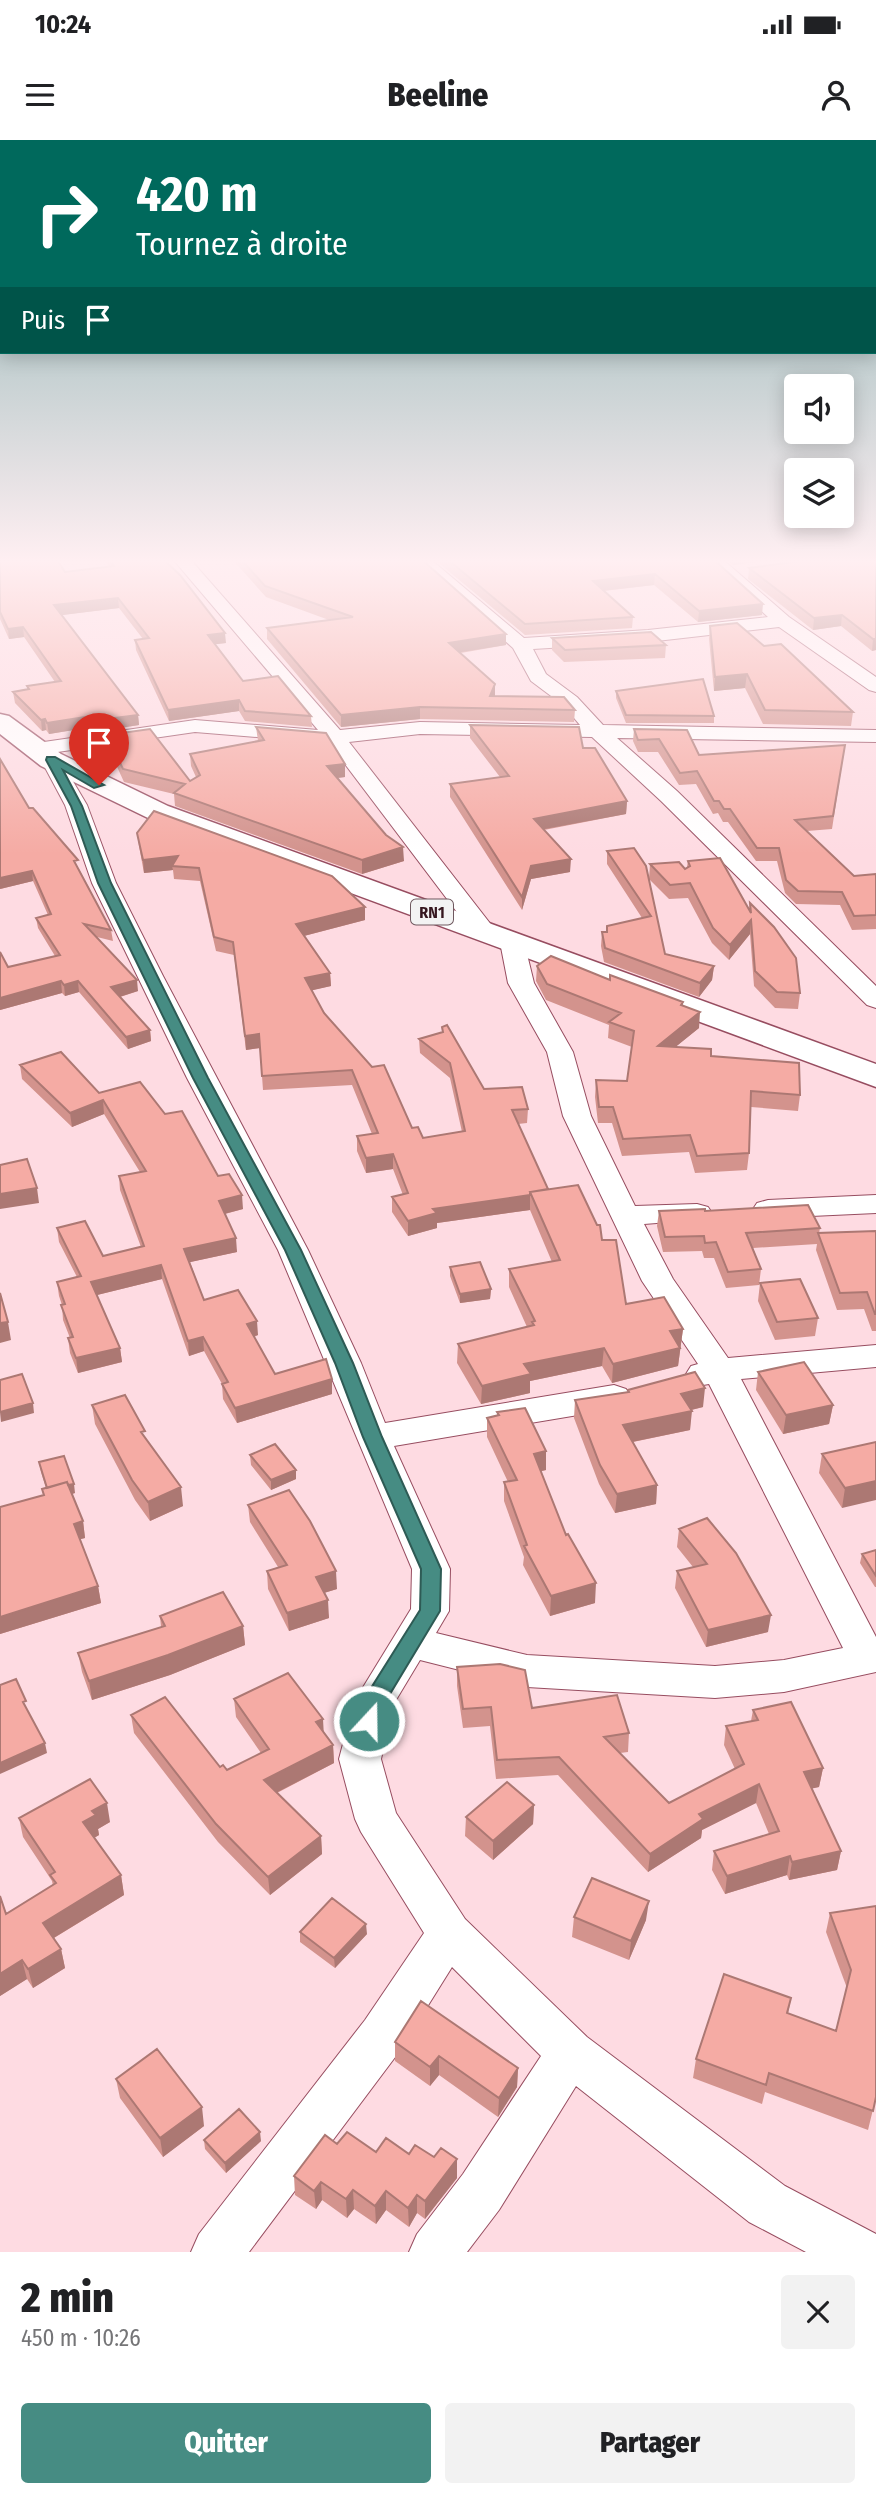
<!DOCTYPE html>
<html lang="fr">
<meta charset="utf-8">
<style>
:root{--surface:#fff;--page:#f2f2f2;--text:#202124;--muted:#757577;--accent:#468c83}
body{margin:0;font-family:"Fira Sans Condensed",sans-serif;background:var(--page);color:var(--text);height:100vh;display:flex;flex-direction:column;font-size:26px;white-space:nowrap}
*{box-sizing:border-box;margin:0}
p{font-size:23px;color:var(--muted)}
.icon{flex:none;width:38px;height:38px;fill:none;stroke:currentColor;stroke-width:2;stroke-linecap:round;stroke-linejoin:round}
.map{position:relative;height:2112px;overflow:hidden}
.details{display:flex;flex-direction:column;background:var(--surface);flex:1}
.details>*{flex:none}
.hud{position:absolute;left:0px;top:0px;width:877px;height:214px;box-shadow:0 4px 18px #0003;background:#00695c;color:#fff;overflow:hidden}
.controls{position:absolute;left:784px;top:234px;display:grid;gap:14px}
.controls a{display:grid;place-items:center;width:70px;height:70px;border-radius:7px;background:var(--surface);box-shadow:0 4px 18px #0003;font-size:35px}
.pin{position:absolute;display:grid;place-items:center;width:60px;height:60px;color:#fff;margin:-72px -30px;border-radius:50% 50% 50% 0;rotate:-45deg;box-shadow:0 0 7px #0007}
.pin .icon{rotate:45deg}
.me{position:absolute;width:77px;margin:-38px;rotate:21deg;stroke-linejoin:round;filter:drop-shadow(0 0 5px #0008)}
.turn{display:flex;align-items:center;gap:24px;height:147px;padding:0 21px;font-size:32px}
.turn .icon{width:91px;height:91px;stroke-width:2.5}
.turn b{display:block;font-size:49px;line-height:60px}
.then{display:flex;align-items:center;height:66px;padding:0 21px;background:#0003;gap:14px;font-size:26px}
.round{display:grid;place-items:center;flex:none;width:74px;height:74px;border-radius:7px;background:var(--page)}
.head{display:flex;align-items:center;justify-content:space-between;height:119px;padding:0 21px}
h1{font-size:42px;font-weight:800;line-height:52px}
.button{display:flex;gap:14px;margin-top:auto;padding:14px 21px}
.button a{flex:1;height:80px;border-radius:7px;background:var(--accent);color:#fff;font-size:28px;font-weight:800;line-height:80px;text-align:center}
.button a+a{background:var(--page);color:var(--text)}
.status{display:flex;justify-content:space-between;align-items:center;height:49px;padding:0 35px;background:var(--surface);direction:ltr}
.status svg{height:19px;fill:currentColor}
header{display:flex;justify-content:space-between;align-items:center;height:91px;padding:0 21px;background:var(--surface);font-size:32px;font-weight:800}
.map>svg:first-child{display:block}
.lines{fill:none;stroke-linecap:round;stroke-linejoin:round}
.street-casing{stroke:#974d60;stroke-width:2}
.highway-casing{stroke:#974d60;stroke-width:3}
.street{fill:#fff;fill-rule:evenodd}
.highway{fill:#fff;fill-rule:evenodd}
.wall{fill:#d3938d}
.shaded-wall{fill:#ac7873}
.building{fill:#f5aba4;stroke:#ac7873;stroke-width:2}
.route{fill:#468c83;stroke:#2e5b55;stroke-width:2}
.labels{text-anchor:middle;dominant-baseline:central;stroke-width:5;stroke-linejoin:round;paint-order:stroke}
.shield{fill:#f3f3f3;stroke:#6f595f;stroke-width:2}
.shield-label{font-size:16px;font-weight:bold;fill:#36171f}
</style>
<div class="status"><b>10:24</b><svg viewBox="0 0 49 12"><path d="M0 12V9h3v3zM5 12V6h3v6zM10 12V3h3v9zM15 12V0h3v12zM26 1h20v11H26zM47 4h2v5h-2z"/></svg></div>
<header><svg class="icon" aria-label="menu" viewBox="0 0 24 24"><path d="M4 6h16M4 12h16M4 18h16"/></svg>Beeline<svg class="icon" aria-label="person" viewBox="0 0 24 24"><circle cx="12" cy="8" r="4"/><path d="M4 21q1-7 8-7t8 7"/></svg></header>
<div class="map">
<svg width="876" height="2112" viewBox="0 0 876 2112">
<rect width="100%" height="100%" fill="#fedbe2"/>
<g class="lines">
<defs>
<path id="street" d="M172,418H189L340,590L420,582L580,585L563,565L531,541L513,508L411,418H429L524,498L648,490L768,477L703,418H721L789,477L876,537V552L869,550L779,487L648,502L533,509L546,534L577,557L603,585L876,590V602L617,598L677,651L876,846V868L867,865L661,661L592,597L420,594L349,602L496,791L493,796L484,798L475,796L329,603L195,592L37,615L30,613L27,609L30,605L37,603L195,580L318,590Z
M51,614L58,616L87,665L116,743L163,836L308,1110L361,1223L385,1283L614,1245L626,1249L631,1257L626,1265L614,1269L394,1306L450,1429L449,1471L436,1493L527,1515L715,1526L784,1520L843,1508L709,1244L703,1245L691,1242L686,1234L691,1226L698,1224L642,1141L563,976L547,912L508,843L500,802L503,797L512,795L521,797L524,802L534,843L573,912L591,976L635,1066L697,1064L708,1067L712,1073L708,1079L644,1084L673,1139L728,1218L876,1205V1227L741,1239L876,1497V1532L784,1552L715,1558L527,1547L420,1520L393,1565L381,1619L396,1673L465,1779L587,1897L785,2046L876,2094V2112H806L749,2082L576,1946L499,2070L467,2112H409L417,2094L463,2034L541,1916L452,1827L399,1912L249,2112H191L199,2094L365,1880L424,1793L361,1692L355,1679L339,1619L354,1562L411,1469L412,1429L278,1110L187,938L92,743L65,665L41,620L44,616Z
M876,1055V1073L768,1078L757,1075L753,1069L757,1063L768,1060Z"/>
<path id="highway" d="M0,574L9,576L61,614L168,666L876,924V947L148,678L41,626L0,594Z"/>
</defs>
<!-- street casing -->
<use href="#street" class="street-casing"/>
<!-- highway casing -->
<use href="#highway" class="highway-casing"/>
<!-- street -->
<use href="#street" class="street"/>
<!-- highway -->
<use href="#highway" class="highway"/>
</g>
<!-- wall -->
<path class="wall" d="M104,418H162L226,503L215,504L243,541L311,576L312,587L245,581L239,571L169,581L136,510L135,500L143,499L119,468L61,475L138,575L139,585L100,591L98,586L49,594L46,590L42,591L15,563L13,552L27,549V546L55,542L24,497L9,499L0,479V421L15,420L65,432L109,427Z
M231,418H420L506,505L461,513L495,556L575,570L574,582L420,579L341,587L267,499V488L329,480L266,457Z
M433,418H712L762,475L698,482L654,445L604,451L633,477L632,488L525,495Z
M724,418H785L733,425Z
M876,418V510L872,511L841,486L813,490L748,439L749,428Z
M710,486L764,506L853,572L851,586L763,584L745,548L714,551L709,499Z
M552,498L666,505L665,518L564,522L552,510Z
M616,551L714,576V583H626L616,558Z
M470,585L583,608L627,661L626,674L544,690L570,732L531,739L522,770L450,657V644L500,637L470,598Z
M256,587L345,624V637L337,638L404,721L362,734L175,666L174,654L124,642L108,607L107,595L190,641L196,637L191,626L190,614L258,601Z
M634,589L699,615L845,605L832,689L807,691L854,736L876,734V789L852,790L840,765L796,764L785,753L777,721H756L728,682H723L718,673L713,674L696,644L679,645L658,612H638L633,601Z
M29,668L79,729L111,790L113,801L97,797L138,851L120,857L150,890L151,901L128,909L79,852L65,856L62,853L0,870V812L8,827L55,816L38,788L36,778L48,775L33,741L0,749Z
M137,693L365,767V780L304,796L330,833L331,846L312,850L324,873L412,988L423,998L462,992L450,938L420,913L419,899L442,892V887L484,949L528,969L527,983L518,984L548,1049L602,1100L626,1164L683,1189L678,1226L612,1243L602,1226L530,1241V1253L481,1264L457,1223L458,1204L527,1187L509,1147V1129L552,1122L530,1070L437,1083V1088L408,1096L392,1072V1057L403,1055L393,1029L366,1033L357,1011V996L372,994L352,945L263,950L260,908L246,910L234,815L216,811L200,741L174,739L173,730L144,733L139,706Z
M634,708L665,814L714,826L712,840L699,857L604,822L601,806L602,792H606L607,786L642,778L607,724V711Z
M688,721L749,770L750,763L800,853L798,869L775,868L754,846L750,794L729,820L712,803L688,758L669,759L649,739L650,724L685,729L687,727Z
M537,826L609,839L610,835L683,862V865L699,888L675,907L711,916L800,955L798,971L751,967L749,1013L747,1030L695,1033L689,1012L622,1016L612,983H598L595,957L596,940L627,941L632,907L608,898L609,885L546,860L536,841Z
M20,925L99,953L165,974L218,1036L243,1069L225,1074L237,1112L190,1122L204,1160L258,1195L254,1197L275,1234L332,1239V1254L237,1283L223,1259L222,1244L204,1211L189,1216L162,1139L97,1155L120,1208L122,1222L78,1233L70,1213L68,1198H70L63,1180L62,1165L59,1156L57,1142L77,1137L59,1102L57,1088L103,1116L141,1107L120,1050L119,1036L140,1032L104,974L72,987L22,939Z
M659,1071H705L820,1088L819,1093L876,1091V1191H872L864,1169L837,1170L816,1110L817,1104L753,1108L761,1129L759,1145L726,1148L714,1118H704L702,1111L663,1112L657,1086Z
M450,1127L491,1149L490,1159L460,1163L450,1136Z
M760,1143L818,1178L815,1196L775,1200L758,1161Z
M758,1232L833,1265L829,1284L783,1294L756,1250Z
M628,1250L703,1267L691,1270L690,1290L633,1302L657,1345L656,1364L615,1373L599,1344L574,1278L575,1260L628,1252Z
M92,1265L146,1299L183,1366L150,1381L135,1360L95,1284Z
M497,1272L546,1330L541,1331L566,1395L595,1463L550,1476L523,1425L524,1417L504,1361V1342H508L487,1297V1278L497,1276Z
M876,1302L842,1368L819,1333L822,1314Z
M250,1315L296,1330V1339L271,1350L251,1325Z
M39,1322L75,1353L72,1354L83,1381L85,1398L80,1399L98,1446L101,1463L0,1494V1367L43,1355L42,1349L46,1348L41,1332Z
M248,1365L337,1449L324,1453L329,1478L289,1491L268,1449L267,1431L278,1427L250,1382Z
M679,1389L768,1492L706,1507L675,1448L677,1431L693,1427L677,1407Z
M876,1410V1447H875L860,1423L862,1414Z
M160,1476L243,1486L245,1505L170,1535L92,1560L82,1532L78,1513L161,1487Z
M457,1527L532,1568L629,1593L628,1612L620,1613L669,1663L735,1629L724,1605L726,1586L751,1581L753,1570L823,1628L819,1647L812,1648L841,1711L837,1730L789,1740L787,1735L725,1754L712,1730L714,1711L769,1694L756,1663L702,1690L701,1698L648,1732L558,1635L496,1639L490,1586L463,1588L457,1546Z
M234,1559L323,1592L333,1605L334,1623L277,1653L321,1696L322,1714L270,1755L218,1702L134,1593L131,1575L220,1627L227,1630L261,1613L236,1577Z
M534,1665L533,1684L493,1720L465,1696L466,1677Z
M19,1678L110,1682L98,1689L99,1695L94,1698L121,1735L124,1755L54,1798L61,1809L65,1828L33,1848L27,1839L0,1856V1756L6,1774L53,1746L52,1741L23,1697Z
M876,1766V1957L868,1990L765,1952L762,1964L693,1938L696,1919L791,1858L788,1874L836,1891L847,1848L826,1792L830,1773Z
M574,1777L646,1780L629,1820L572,1797Z
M300,1792L367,1794L335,1828L300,1802Z
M395,1902L518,1928L517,1947L498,1977L439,1935L430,1946L395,1921Z
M116,1939L204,1986L163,2017L120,1958Z
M204,2000L261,2001L226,2033L205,2009Z
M376,2012L409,2014L457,2038L425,2079L417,2073L409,2087L386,2070L376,2084L354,2069L347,2078L322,2060L316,2069L295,2055L294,2036Z"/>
<!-- shaded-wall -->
<path class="shaded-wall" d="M734,418H785L733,425Z
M655,434L654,445L592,452L593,441Z
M118,458L119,468L55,476L54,465Z
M763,464L762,475L698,482L699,471Z
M842,475L841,486L813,490L814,478Z
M23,487L24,497L9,499L8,489Z
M225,493L226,503L209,505L208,495Z
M506,494V505L449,514V503Z
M873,499H876V510L872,511Z
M747,534L745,548L714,551L715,537Z
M495,544V556H490Z
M239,560V571L169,581L168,570Z
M420,567V579L341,587V575Z
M97,575L98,586L49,594L47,583Z
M138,575L139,585L100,591L99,580Z
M45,579L46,590L42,591L41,580Z
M345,624V637L328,639L327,626Z
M627,661L626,674L534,691V679Z
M403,707L404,721L362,734V720Z
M178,716L172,726L173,730L144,733L143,720Z
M571,719L570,732L531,739L522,770V757L531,726Z
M32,731L33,741L0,749V738Z
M365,767V780L296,798V784Z
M751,780L750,794L729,820L730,805Z
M714,826L712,840L699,857L700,843Z
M330,833L331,846L305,852V838Z
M137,840L138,851L113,859L111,847Z
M61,841L62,853L0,870V858Z
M78,841L79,852L65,856L64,845Z
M700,872L699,888L657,922L658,906Z
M150,890L151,901L128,909L126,897Z
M259,894L260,908L246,910L245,896Z
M103,960L104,974L72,987L70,973Z
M393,1014V1029L366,1033V1018Z
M37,1048L39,1063L0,1069V1054Z
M242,1055L243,1069L220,1075L219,1061Z
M530,1055V1070L437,1083V1088L408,1096V1081L433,1069Z
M236,1098L237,1112L186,1123L184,1109Z
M161,1125L162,1139L93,1156L91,1142Z
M491,1149L490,1159L460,1163V1154Z
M257,1181L258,1195L248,1198L247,1184Z
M8,1182L11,1200L0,1203V1183Z
M683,1189L678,1226L612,1243L613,1224L670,1191Z
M203,1197L204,1211L189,1216L188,1201Z
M120,1208L122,1222L78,1233L76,1218Z
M604,1208L602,1226L530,1241V1253L481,1264L482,1246L524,1224Z
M332,1239V1254L237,1283L235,1268Z
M705,1248L703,1267L679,1273L681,1254Z
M33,1263L34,1273L1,1282L0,1272Z
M833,1265L829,1284L783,1294L786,1275Z
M692,1271L690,1290L622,1304L623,1285Z
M546,1311V1330L533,1333L534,1314Z
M296,1330V1339L271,1350V1340Z
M876,1341V1360L842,1368L845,1348Z
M74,1344L75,1353L50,1360L48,1350Z
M657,1345L656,1364L615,1373L617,1354Z
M181,1347L183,1366L150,1381L148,1362Z
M83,1381L85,1398L77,1400L74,1384Z
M336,1431L337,1449L317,1455L316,1437Z
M596,1443L595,1463L550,1476L551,1456Z
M98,1446L101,1463L0,1494V1477Z
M328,1460L329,1478L289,1491L287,1473Z
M771,1475L768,1492L706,1507L708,1490Z
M243,1486L245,1505L170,1535L92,1560L89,1541Z
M323,1579L324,1597L316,1582Z
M45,1603L47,1613L0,1634V1623Z
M333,1605L334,1623L266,1658L264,1640Z
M823,1628L819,1647L801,1651L804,1632Z
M759,1644L756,1663L702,1690L701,1698L648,1732L650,1714L699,1674Z
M107,1663L110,1682L98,1689L99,1695L87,1702L83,1682L92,1671Z
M534,1665L533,1684L493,1720V1701Z
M321,1696L322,1714L270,1755L268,1737Z
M841,1711L837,1730L789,1740L792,1722Z
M790,1716L787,1735L725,1754L727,1736Z
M121,1735L124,1755L47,1802L43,1783Z
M649,1761L646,1780L629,1820L631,1801Z
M366,1784L367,1794L335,1828L334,1818Z
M61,1809L65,1828L33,1848L28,1829Z
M22,1820L27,1839L0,1856V1834Z
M439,1916V1935L430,1946V1927Z
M518,1928L517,1947L498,1977L499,1958Z
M202,1967L204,1986L163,2017L160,1998Z
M260,1992L261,2001L226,2033L225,2023Z
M457,2019V2038L425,2079V2061Z
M321,2042L322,2060L316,2069L314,2051Z
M353,2050L354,2069L347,2078L346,2059Z
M386,2051V2070L376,2084L375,2066Z
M417,2055V2073L409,2087L408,2068Z"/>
<!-- building -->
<path class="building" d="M15,418H56L65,432L114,426L109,418H162L180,435L225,493L208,495L243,541L278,536L311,576L245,571L239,560L168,570L135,500L149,498L118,458L54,465L138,575L99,580L97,575L47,583L45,579L41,580L13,552L29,549L27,546L61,541L23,487L8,489L0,472V421L15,420Z
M240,418H420L506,494L449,503L495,544L490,556L564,557L575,570L420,567L341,575L267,488L353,477L265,446Z
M446,418H712L763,464L699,471L655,434L593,441L633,477L525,484Z
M822,418H876V499H873L842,475L814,478L749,428Z
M737,483L764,506L781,504L853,572L765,570L747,534L715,537L710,486Z
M651,492L666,505L565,510L552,498Z
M703,539L714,576L626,575L616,551Z
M470,585L579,587L583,608H595L627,661L534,679L571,719L531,726L522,757L450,644L509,636Z
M256,587L326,593L345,624L327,626L386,695L403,707L362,720L174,653L185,644L123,629L107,595L150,589L190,641L200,635L190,614L264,600Z
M634,589L687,590L699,615L845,605L833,676L795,680L854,736L876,734V775L854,776L842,752L798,751L786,740L779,708H757L730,669H724L719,661H714L697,631L680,633L659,599L638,600Z
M0,619L29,668H33L78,720L74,721L111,790L84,784L137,840L111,847L150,890L126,897L78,841L64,845L61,841L0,858V812L8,827L60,815L36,778L51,774L32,731L0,738Z
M154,671L332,736L365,767L296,784L330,833L305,838L324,873L372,927L384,925L412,988L418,987L423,998L465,991L450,923L419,899L443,892L442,887L447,885L484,949L522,947L528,969L512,970L548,1049L530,1052V1055L433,1069L437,1073L408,1081L392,1057L408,1053L393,1014L366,1018L357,996L378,993L352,930L262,936L259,894L245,896L233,802L214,797L199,728L172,726L178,716L143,720L137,693Z
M634,708L646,726L665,814L714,826L700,843L605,808L602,792H607V786L651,776L607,711Z
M720,718L751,773L750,763L774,787L796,818L800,853L777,852L755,831L751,780L730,805L713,788L690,743L670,745L650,724L679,722L685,729L690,726L688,721Z
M551,816L610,840V835L683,862L681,865L700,872L658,906L711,909V916L799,923L800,955L751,951L749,1013L697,1016L690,995L623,999L613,967H599L596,940L627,941L634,891L609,882L621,873L547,844L537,826Z
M61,912L99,953L140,942L165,974L182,971L218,1036L229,1034L242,1055L219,1061L236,1098L184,1109L204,1160L238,1150L257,1181L247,1184L275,1234L326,1219L332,1239L235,1268L222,1244L228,1242L203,1197L188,1201L161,1125L91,1142L120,1208L76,1218L68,1198L73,1197L61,1165L65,1164L57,1142L81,1136L57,1088L85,1081L103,1116L144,1106L119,1036L146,1031L103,960L70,973L20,925Z
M27,1019L37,1048L0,1054V1025Z
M578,1045L597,1085H600L602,1100H616L626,1164L664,1157L683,1189L670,1191L680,1208L613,1224L604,1208L524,1224L531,1234L482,1246L458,1204L534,1185L532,1182L535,1181L509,1129L560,1120L530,1052Z
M808,1065L820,1088L746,1093L761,1129L728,1132L716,1102L705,1103L704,1096L665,1097L659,1071L705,1069V1071Z
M876,1091V1174H875L867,1152L840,1153L818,1093Z
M480,1122L491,1149L460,1154L450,1127Z
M800,1139L818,1178L777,1182L760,1143Z
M0,1153L8,1182L0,1183Z
M804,1222L833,1265L786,1275L758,1232Z
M695,1232L705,1248L681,1254L692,1271L623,1285L657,1345L617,1354L600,1325L575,1260L629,1252L628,1250Z
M22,1234L33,1263L0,1272V1240Z
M125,1255L145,1291L141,1292L181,1347L148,1362L132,1340L92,1265Z
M525,1268L546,1311L534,1314L566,1395L568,1394L596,1443L551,1456L524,1406L527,1405L504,1342L517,1340L487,1278L499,1275L497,1272Z
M876,1302V1341L845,1348L822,1314Z
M275,1304L296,1330L271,1340L250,1315Z
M64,1316L74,1344L68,1345L67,1342L47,1348L39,1322Z
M67,1342L83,1381L74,1384L98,1446L0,1477V1367L44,1355L42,1349Z
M289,1350L310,1381L336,1431L316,1437L328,1460L287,1473L267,1431L287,1425L248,1365Z
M707,1378L736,1413L771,1475L708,1490L677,1431L707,1424L679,1389Z
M876,1410V1436L862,1414Z
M223,1452L243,1486L168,1515L89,1541L78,1513L165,1486L160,1476Z
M500,1524L525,1530L532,1568L617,1555L629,1593L604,1597L669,1663L744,1624L726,1586L758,1580L753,1570L791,1562L823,1628L804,1632L841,1711L792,1722L790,1716L727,1736L714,1711L779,1691L759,1644L699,1674L703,1679L650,1714L559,1617L497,1620L491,1567L463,1569L457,1527Z
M288,1533L323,1579L316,1582L333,1605L264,1640L321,1696L268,1737L216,1684L131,1575L165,1557L220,1627L223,1625L227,1630L269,1609L234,1559Z
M16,1539L26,1561L23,1562L45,1603L0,1623V1545Z
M90,1639L107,1663L92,1671L96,1675L83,1682L121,1735L43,1783L61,1809L28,1829L22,1820L0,1834V1756L6,1774L56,1743L50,1735L55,1732L19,1678Z
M507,1642L534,1665L493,1701L466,1677Z
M592,1738L649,1761L631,1801L574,1777Z
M332,1758L366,1784L334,1818L300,1792Z
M876,1766V1957L873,1971L769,1933L766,1945L696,1919L724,1834L791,1858L787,1873L836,1891L851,1830L830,1773Z
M421,1861L518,1928L499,1958L439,1916L430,1927L395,1902Z
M157,1909L202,1967L160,1998L116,1939Z
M239,1969L260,1992L225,2023L204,2000Z
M347,1992L376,2012L386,1998L409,2014L415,2005L434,2017L441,2008L457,2019L425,2061L417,2055L408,2068L386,2051L375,2066L353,2050L346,2059L321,2042L314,2051L294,2036L325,1995L337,2004Z"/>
<!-- sky -->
<linearGradient id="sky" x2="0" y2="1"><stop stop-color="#80acac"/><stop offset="0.59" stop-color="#ffeff2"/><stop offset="1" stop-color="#ffeff2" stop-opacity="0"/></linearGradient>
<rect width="876" height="714" fill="url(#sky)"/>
<!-- route -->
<path class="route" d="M47,617H55L104,645L94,648L63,630L82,666L111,743L208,938L301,1110L353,1223L382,1297L441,1429L440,1471L384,1564L377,1588L369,1590L362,1588L358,1581L366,1556L420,1470L421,1429L363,1297L335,1223L285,1110L193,938L98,743L71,666L46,620Z"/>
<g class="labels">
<!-- shield labels -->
<rect class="shield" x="411" y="759.5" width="42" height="25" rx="5"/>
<g class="shield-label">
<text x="432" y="772">RN1</text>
</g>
</g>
</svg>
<div class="controls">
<a><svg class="icon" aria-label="sound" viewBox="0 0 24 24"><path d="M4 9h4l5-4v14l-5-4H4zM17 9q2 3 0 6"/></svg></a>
<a><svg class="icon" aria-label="layers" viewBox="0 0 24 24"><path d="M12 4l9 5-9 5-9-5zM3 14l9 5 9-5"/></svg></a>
</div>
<div class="pin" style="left:99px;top:645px;background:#d93025"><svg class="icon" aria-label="arrive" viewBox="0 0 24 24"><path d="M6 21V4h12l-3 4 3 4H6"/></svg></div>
<svg class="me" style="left:369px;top:1581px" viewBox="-20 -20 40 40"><circle r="17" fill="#468c83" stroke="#fff" stroke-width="3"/><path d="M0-11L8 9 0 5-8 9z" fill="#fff"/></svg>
<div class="hud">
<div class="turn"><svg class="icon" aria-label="right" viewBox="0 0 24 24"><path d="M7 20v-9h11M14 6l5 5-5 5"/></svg><div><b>420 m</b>Tournez à droite</div></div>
<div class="then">Puis<svg class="icon" aria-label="arrive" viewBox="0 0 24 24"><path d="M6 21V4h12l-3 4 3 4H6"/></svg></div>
</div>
</div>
<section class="details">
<div class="head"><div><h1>2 min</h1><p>450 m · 10:26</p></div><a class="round"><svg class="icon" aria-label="close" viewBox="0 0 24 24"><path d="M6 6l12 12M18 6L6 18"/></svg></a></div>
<div class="button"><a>Quitter</a><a>Partager</a></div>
</section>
